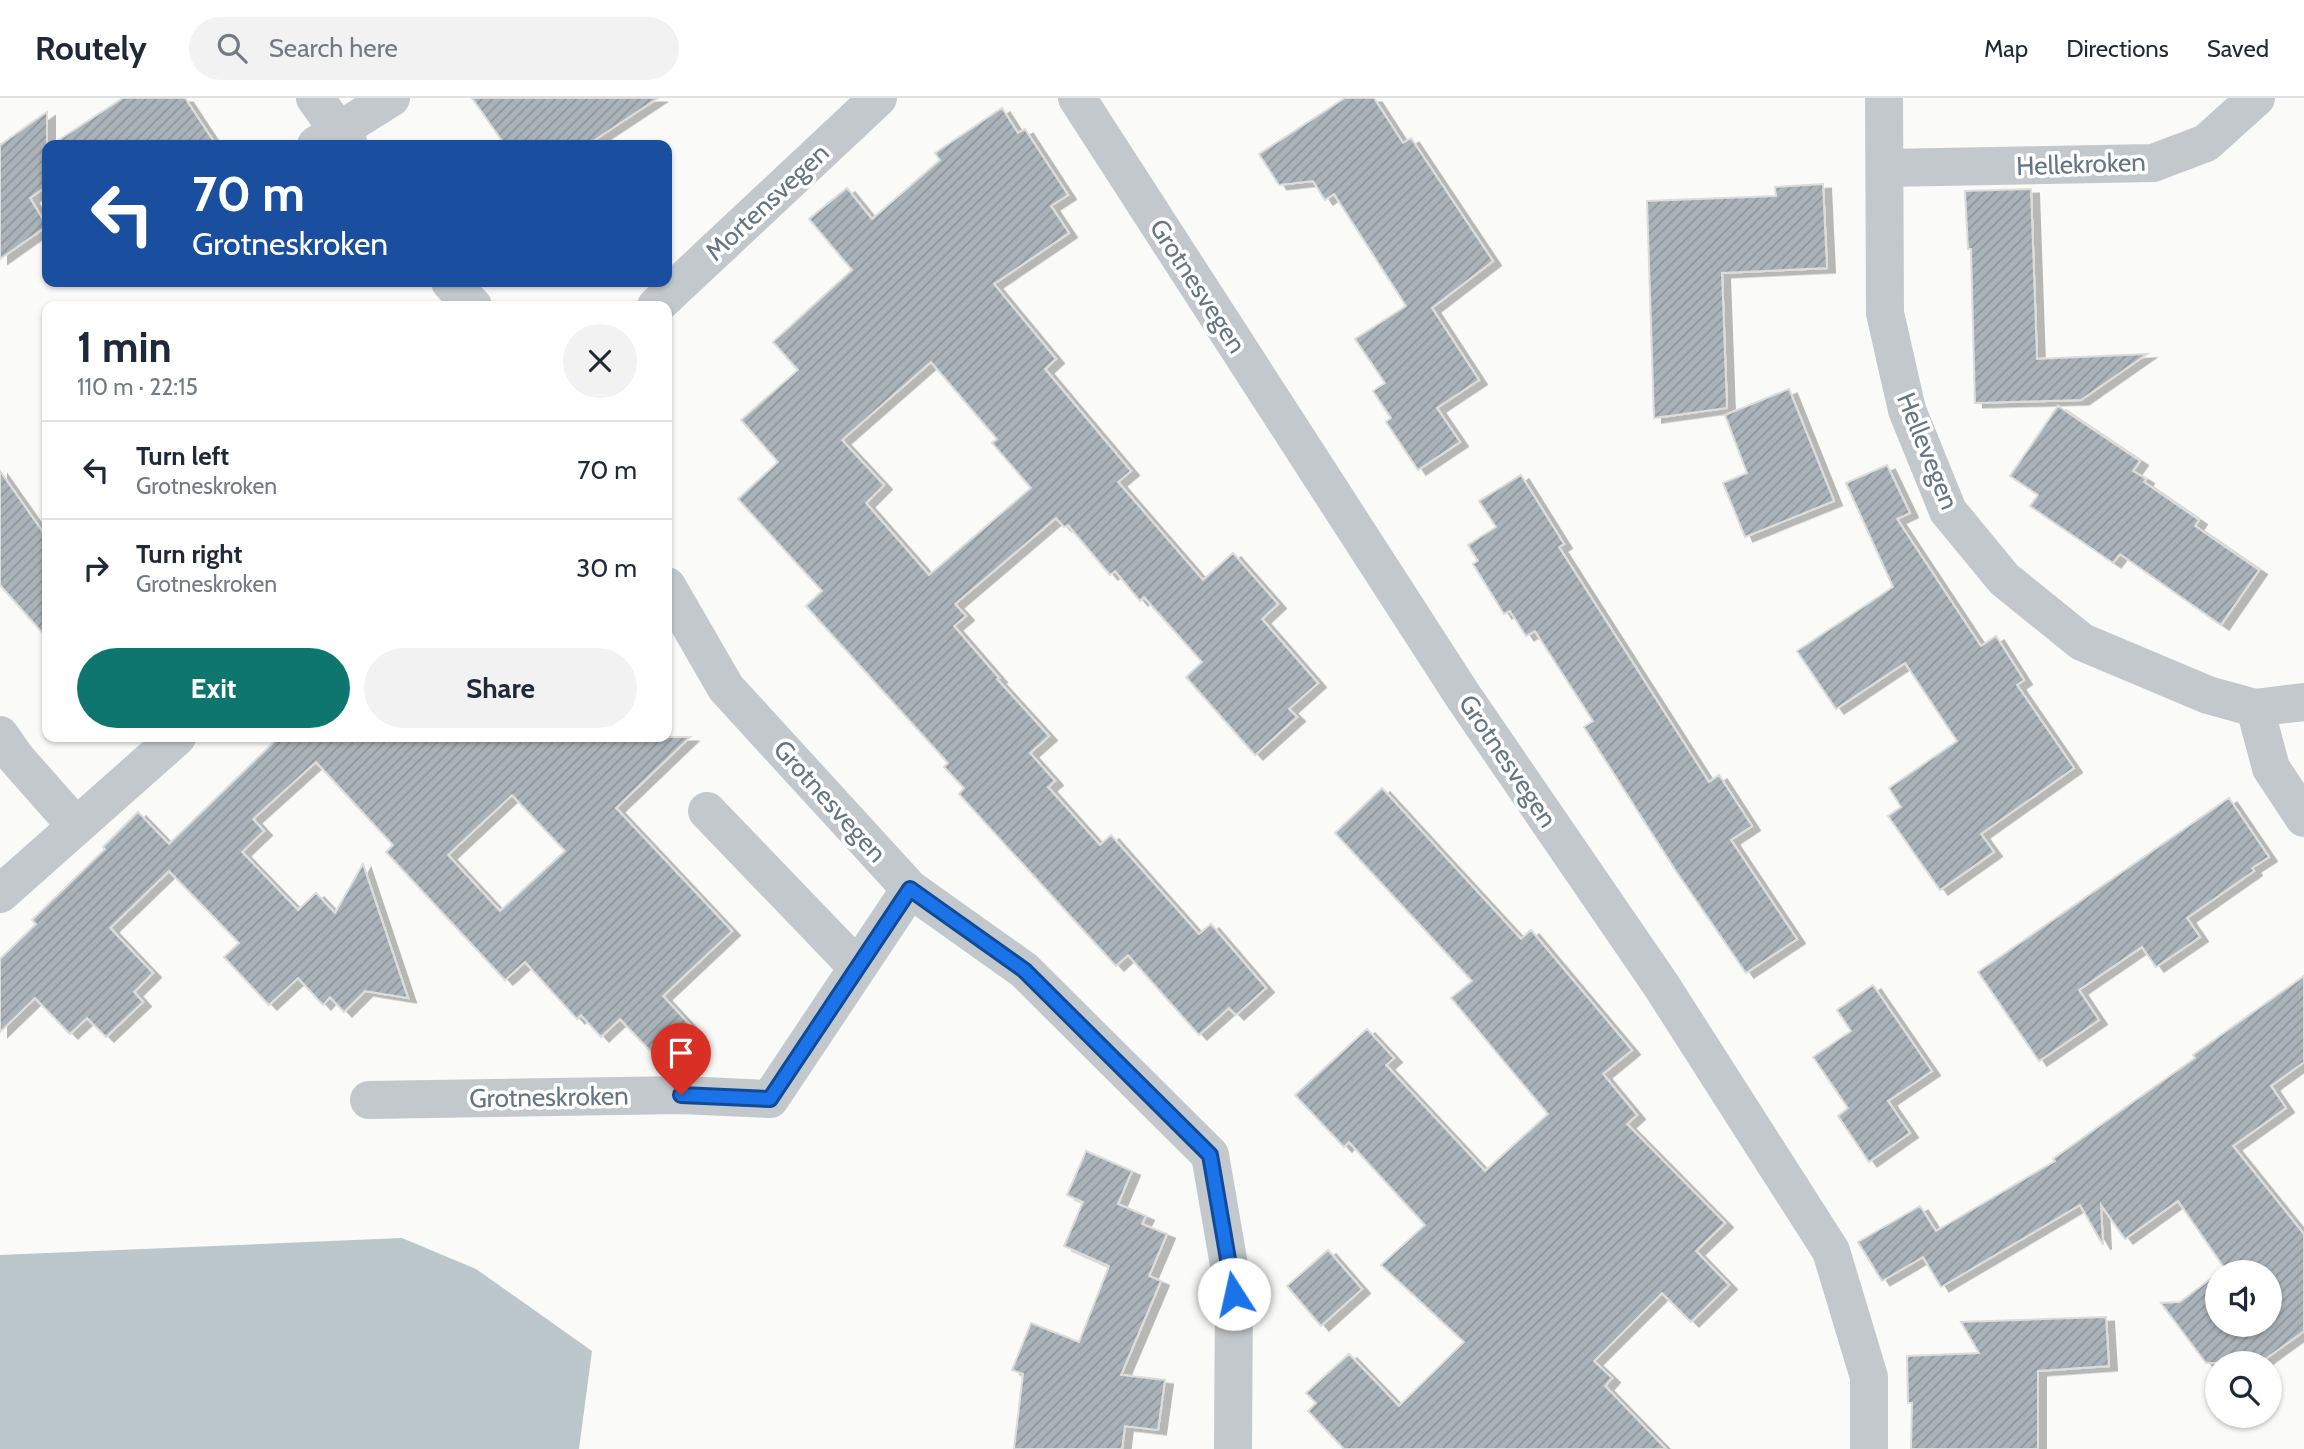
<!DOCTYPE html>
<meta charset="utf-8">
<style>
:root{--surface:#fff;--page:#f2f2f3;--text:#1f2937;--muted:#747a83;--line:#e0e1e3;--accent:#0f766e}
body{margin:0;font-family:Cabin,sans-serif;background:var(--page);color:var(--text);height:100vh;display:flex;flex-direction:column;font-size:26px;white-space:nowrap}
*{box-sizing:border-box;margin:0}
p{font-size:23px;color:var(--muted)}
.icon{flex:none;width:38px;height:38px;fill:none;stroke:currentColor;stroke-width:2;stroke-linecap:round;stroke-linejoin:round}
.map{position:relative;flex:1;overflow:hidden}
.panel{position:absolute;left:42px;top:203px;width:630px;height:441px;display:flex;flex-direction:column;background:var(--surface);border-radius:14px;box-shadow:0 2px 5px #0004}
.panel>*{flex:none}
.guide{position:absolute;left:42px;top:42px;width:630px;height:147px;border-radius:14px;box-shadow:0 2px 5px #0004;background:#1a4fa0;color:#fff;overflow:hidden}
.tools{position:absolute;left:2205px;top:1162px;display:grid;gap:14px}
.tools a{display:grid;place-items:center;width:77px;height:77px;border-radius:50%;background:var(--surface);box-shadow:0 2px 5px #0004;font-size:35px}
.pin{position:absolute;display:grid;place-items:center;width:60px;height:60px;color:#fff;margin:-72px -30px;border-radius:50% 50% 50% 0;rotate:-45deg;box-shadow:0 0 7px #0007}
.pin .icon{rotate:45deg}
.me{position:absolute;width:77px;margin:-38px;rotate:350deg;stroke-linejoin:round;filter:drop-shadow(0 0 5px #0008)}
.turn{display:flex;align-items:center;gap:24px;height:147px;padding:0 35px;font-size:32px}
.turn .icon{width:91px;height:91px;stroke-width:2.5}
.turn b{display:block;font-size:49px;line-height:60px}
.round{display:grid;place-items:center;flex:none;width:74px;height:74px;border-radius:37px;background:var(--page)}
.headline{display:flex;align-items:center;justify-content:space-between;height:119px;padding:0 35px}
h1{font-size:42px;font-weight:700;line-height:52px}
.primary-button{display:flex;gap:14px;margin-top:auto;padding:14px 35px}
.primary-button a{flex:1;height:80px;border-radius:42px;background:var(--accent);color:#fff;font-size:28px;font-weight:700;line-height:80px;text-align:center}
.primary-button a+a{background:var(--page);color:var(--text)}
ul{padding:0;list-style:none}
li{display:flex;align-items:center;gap:21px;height:98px;padding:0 35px;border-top:2px solid var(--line)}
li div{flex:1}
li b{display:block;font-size:26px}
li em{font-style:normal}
header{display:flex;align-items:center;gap:42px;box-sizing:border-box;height:98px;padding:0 35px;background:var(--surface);border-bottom:2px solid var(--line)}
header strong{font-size:33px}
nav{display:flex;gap:38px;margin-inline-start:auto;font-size:24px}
.search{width:490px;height:63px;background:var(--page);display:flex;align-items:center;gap:18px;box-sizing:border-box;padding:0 24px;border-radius:38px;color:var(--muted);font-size:26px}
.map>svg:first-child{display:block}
.water{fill:#bbc7cb}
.building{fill:url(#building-hatch);stroke:#dcdcda;stroke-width:2;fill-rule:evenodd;filter:url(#shadow)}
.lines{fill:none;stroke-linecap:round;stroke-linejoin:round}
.minor{stroke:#c3c8cc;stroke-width:38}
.route-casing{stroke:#114b97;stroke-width:18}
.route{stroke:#1a73e8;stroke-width:12}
.labels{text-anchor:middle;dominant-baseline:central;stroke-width:7;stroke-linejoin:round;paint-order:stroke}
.street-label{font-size:26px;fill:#657683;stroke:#fff}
</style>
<header>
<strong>Routely</strong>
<div class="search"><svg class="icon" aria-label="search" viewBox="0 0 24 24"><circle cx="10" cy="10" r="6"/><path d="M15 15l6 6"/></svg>Search here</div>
<nav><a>Map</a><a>Directions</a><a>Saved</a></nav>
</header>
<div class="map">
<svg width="2304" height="1351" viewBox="0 0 2304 1351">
<defs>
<pattern id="building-hatch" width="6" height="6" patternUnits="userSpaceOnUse" patternTransform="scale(1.75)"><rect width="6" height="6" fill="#aab3b9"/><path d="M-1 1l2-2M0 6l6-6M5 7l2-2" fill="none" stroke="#8e969c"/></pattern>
<filter id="shadow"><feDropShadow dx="8" dy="4.5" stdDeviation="0" flood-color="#0004"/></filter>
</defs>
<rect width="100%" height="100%" fill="#fafaf8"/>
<!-- water -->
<path class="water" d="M402,1140L476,1171L592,1253L579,1351H0V1157Z"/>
<!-- building -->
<path class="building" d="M123,0H185L216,47H51Z
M472,0H658L587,47H505Z
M1345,0H1374L1403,45L1411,40L1493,163L1432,210L1479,282L1437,310L1460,344L1418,372L1386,324L1391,320L1373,293L1385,285L1355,241L1406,208L1334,96L1325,102L1313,83L1279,87L1259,56Z
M1002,10L1018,35L1025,31L1068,97L1051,108L1069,135L994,186L1056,261L1045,271L1131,373L1118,384L1203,482L1233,455L1278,506L1262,521L1318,585L1289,611L1297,619L1255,657L1186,579L1202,564L1144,499L1140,503L1115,473L1110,477L1068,427L1064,429L1056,420L955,506L966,518L954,528L999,580L997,581L1049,638L1030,655L1055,683L1048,689L1100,747L1111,737L1199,836L1211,826L1266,890L1236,917L1229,910L1199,937L1128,857L1116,868L959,696L964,690L944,669L948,665L806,508L822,493L738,401L778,364L741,322L798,272L773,244L852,172L809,121L847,90L872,121L940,62L935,55ZM931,264L997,341L992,345L1031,390L929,477L866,405L884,387L842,342Z
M47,14V88L30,100L47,128L0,161V47Z
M1823,86L1827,170L1722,175L1727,310L1654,320L1647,103L1776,98L1775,89Z
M2031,91L2037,261L2147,256L2081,302L1975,305L1971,151H1968L1965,93Z
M1789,291L1834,403L1745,439L1723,385L1747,375L1725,317Z
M2058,308L2140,363L2133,373L2146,381L2144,384L2199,422L2195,428L2259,472L2221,527L2120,456L2113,465L2030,408L2038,397L2010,378Z
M1887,367L1910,415L1897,421L1981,548L1996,538L2024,582L2017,587L2074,670L1981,736L1994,754L1940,792L1888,718L1901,709L1889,690L1957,643L1905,565L1836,611L1797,553L1893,489L1846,385Z
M0,373L47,440V540L0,487Z
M1521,377L1564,446L1559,449L1709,684L1719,677L1752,728L1731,742L1797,841L1746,875L1676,773L1584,629L1593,623L1535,533L1526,538L1510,513L1504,516L1473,466L1478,463L1468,447L1496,429L1479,403Z
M279,639H690L616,710L732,833L663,898L689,926L655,958L620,921L601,939L581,917L577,921L525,864L505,882L386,754L393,747L316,664L253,721L264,733L242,754L298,812L316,795L335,815L363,766L408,900L365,893L344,914L330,899L323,907L298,880L269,907L224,859L239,845L169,773L110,830L153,875L134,894L143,904L106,939L87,920L70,936L35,900L0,934V861L36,826L32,822L105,751L103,749L138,714L169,746ZM512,697L565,753L500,813L448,757Z
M1382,690L1521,841L1531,832L1632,952L1603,976L1637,1017L1627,1026L1725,1125L1696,1153L1729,1187L1691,1224L1662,1195L1594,1263L1612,1280L1605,1288L1666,1351H1344L1308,1313L1316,1305L1306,1295L1349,1256L1399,1308L1464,1244L1381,1167L1425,1127L1349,1044L1344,1049L1295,997L1367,931L1394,960L1386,967L1485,1073L1548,1016L1451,900L1472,883L1335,735Z
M2229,700L2269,759L2252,770L2254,773L2187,820L2200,839L2156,869L2142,849L2079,892L2099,922L2039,963L1978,874Z
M2304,878V964L2271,988L2286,1010L2233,1048L2304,1136V1233L2260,1265H2206L2161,1205L2180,1204L2217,1176V1227H2270V1174H2220L2225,1171L2178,1103L2125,1141L2101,1107L2103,1147L2080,1107L1941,1189L1923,1159L1882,1183L1858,1144L1920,1108L1936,1133L2055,1063L2053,1061L2195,960L2193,957Z
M1873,887L1932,973L1888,1003L1910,1035L1869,1064L1838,1018L1848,1010L1813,959L1851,933L1837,912Z
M1086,1053L1132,1073L1118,1106L1146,1118L1142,1126L1167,1136L1149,1178L1161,1183L1121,1277L1165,1282L1158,1332L1125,1328L1122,1351H1014L1023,1276L1012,1272L1031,1225L1079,1244L1109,1168L1064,1148L1083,1104L1067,1097Z
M1328,1152L1362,1191L1321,1228L1287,1188Z
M2106,1219L2109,1268L2038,1273V1351H1911L1912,1305H1908L1907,1258L1979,1255L1961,1224Z"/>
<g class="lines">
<!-- minor -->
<path class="minor" d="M315,0L349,47
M1077,0L1463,598L1661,887L1831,1153L1869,1279V1351
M1884,0L1885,215L1907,312L1948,413L2004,481L2082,544L2208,597L2255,610L2304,604
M316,47L391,0
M1885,70L2153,65L2206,45L2256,0
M450,184L473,208
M656,208L878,0
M667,488L726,590L910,791L1024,872L1210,1057L1234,1196L1233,1351
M2255,610L2271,670L2304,720
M0,637L16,660L76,728
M707,713L857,869
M0,796L177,639
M369,1002L681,997L770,1001L910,791"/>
</g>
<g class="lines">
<defs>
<path id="route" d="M681,997L770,1001L910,791L1024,872L1210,1057L1234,1196"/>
</defs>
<!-- route casing -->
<use href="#route" class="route-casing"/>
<!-- route -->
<use href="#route" class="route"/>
</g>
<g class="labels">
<!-- street labels -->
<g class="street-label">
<text transform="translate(2081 66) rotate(-2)">Hellekroken</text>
<text transform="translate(767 104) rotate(-43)">Mortensvegen</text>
<text transform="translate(1198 188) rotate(57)">Grotnesvegen</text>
<text transform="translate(1928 353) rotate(68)">Hellevegen</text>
<text transform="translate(1508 663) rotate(56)">Grotnesvegen</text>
<text transform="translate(830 703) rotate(48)">Grotnesvegen</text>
<text transform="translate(549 999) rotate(-1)">Grotneskroken</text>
</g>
</g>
</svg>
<div class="tools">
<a><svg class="icon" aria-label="sound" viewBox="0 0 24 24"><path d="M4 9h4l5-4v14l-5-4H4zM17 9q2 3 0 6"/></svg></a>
<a><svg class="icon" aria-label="search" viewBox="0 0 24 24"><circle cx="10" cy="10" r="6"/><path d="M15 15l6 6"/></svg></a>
</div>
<div class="pin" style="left:681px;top:997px;background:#d93025"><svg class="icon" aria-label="arrive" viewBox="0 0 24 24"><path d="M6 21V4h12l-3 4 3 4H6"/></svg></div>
<svg class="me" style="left:1234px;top:1196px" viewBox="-20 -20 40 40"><circle r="19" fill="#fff"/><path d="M0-13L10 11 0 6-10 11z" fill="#1a73e8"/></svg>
<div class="guide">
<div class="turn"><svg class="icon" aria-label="left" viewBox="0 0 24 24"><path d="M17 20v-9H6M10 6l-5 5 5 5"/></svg><div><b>70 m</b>Grotneskroken</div></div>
</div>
<section class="panel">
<div class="headline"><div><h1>1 min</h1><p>110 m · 22:15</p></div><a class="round"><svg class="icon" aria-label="close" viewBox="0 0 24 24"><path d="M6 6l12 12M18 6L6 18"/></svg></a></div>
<ul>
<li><svg class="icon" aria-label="left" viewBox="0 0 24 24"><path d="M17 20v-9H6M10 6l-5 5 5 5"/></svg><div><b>Turn left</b><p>Grotneskroken</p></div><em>70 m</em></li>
<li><svg class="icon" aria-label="right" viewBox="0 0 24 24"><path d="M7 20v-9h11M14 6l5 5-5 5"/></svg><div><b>Turn right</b><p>Grotneskroken</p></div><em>30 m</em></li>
</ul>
<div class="primary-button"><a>Exit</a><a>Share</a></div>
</section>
</div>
